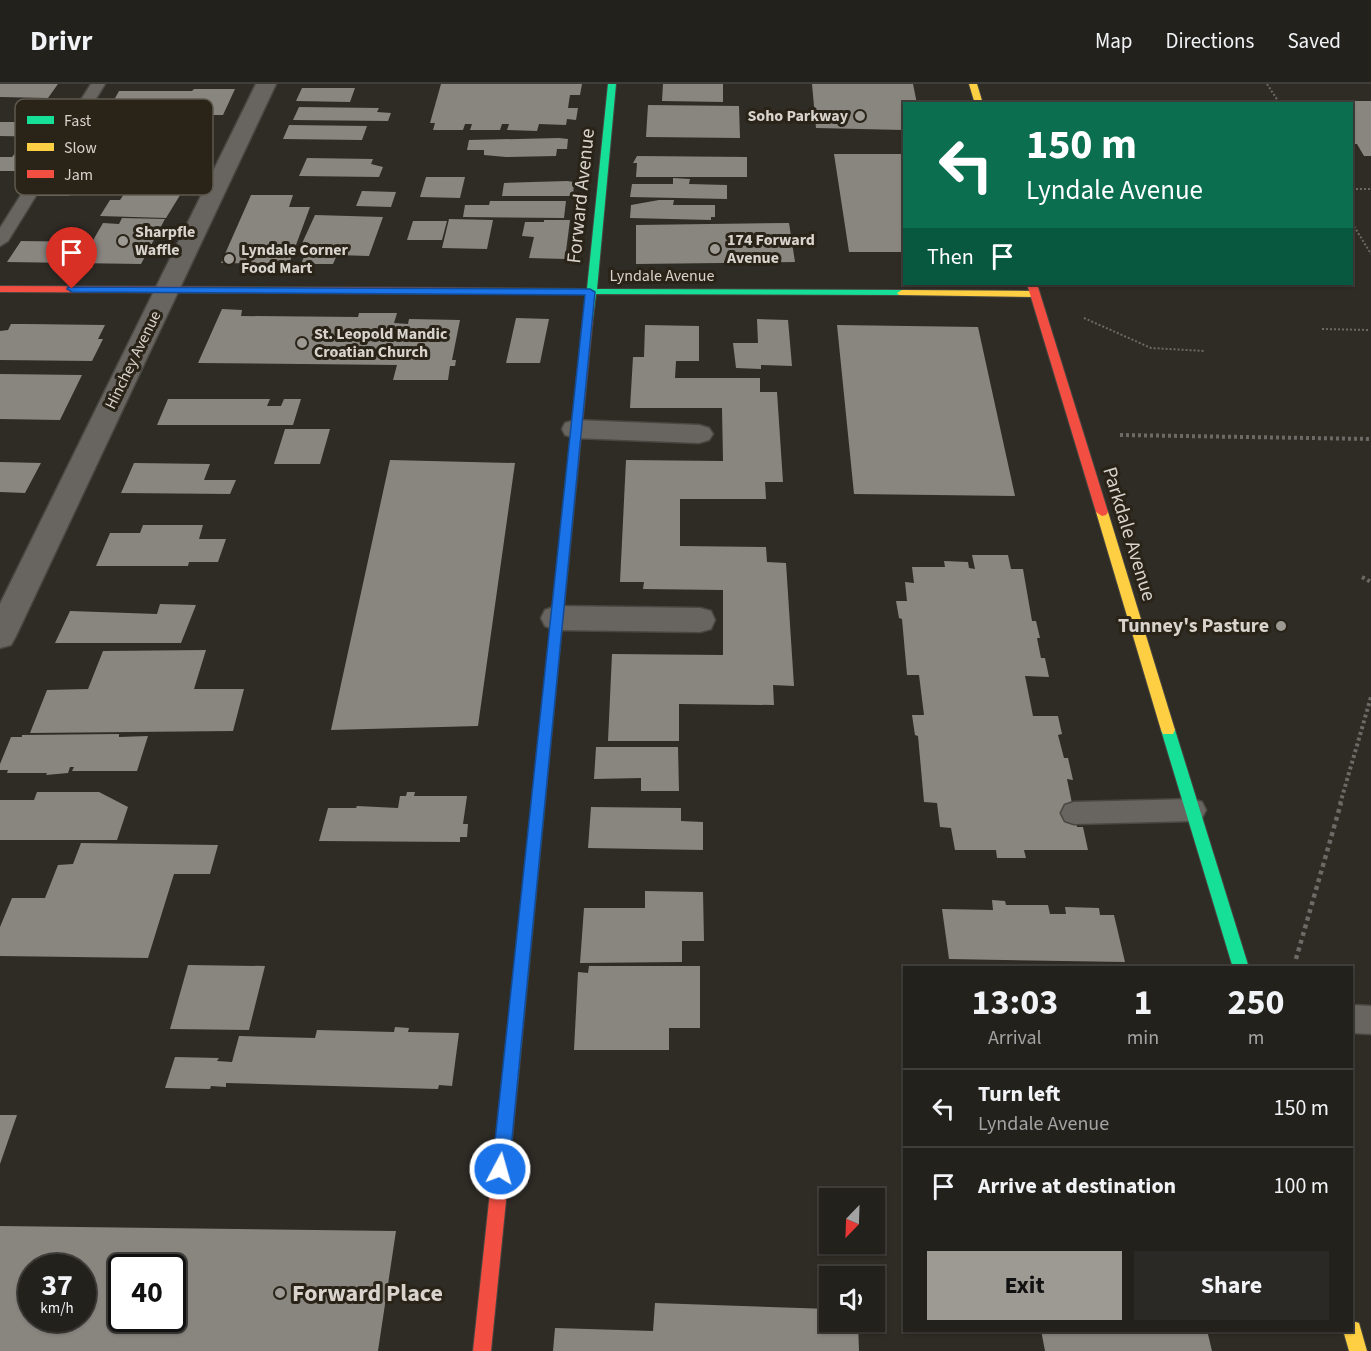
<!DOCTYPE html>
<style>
:root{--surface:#23211c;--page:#2b2925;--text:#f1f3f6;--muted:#a3a3a3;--line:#403e3b;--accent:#9d9993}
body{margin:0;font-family:"Source Sans 3",sans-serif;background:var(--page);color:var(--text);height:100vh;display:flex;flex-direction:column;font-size:22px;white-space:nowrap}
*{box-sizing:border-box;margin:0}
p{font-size:20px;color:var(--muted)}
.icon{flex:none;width:33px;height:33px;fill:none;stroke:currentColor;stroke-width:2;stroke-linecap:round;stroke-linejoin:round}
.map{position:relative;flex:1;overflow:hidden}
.panel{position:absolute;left:903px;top:882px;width:450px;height:366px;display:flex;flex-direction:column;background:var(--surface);border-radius:0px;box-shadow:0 2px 4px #0004,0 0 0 2px var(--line)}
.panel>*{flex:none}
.guide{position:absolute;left:903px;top:18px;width:450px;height:183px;border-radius:0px;box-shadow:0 2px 4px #0004,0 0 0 2px var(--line);background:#0b6e4f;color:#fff;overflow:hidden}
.needle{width:39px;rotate:203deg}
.tools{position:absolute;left:819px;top:1104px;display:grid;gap:12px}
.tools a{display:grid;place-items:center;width:66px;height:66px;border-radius:0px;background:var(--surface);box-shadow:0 2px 4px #0004,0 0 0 2px var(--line);font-size:30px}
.speed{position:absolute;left:18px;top:1170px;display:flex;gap:12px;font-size:30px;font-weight:700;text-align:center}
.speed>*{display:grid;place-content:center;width:78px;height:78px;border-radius:50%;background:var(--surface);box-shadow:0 2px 4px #0004,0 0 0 2px var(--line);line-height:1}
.speed small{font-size:15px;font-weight:400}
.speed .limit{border:3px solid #111;border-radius:9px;background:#fff;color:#111}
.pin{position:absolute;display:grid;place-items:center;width:51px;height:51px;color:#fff;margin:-62px -26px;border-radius:50% 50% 50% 0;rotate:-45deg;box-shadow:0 0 6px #0007}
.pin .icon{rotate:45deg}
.me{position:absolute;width:66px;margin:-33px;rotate:6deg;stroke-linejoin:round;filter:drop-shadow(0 0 4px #0008)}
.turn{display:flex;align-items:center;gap:21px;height:126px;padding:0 24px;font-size:27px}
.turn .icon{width:78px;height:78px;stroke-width:2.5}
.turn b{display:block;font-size:42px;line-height:51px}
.then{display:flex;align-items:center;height:57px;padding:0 24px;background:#0003;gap:12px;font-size:22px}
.eta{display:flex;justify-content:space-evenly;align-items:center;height:102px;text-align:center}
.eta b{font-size:36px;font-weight:700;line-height:42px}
.button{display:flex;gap:12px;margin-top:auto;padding:12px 24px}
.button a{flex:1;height:69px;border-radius:0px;background:var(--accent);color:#111;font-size:24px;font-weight:700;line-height:69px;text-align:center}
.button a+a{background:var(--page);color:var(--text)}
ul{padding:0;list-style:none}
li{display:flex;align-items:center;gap:18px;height:78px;padding:0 24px;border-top:2px solid var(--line)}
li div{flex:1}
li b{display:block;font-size:22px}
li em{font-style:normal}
header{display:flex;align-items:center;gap:36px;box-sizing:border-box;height:84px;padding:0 30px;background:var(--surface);border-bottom:2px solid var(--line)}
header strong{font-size:28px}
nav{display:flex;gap:33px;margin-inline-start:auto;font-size:21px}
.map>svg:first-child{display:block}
.building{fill:#898680;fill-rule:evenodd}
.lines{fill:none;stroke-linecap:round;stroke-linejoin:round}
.lane-casing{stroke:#494741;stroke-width:3}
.street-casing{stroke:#494741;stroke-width:3}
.fast-casing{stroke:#494741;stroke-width:2}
.slow-casing{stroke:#494741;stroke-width:2}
.jam-casing{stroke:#494741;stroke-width:2}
.path-far2{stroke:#6c6a66;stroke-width:2;stroke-dasharray:2 2;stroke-linecap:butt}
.path-far1{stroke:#6c6a66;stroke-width:4;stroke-dasharray:3 3;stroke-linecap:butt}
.path{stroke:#6c6a66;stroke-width:4.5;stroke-dasharray:4 4;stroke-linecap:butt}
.lane{fill:#686561;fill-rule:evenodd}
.street{fill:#686561;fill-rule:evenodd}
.fast{fill:#16e098;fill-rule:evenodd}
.slow{fill:#ffcf43;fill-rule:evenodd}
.jam{fill:#f24e42;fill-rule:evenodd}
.route{fill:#1a73e8;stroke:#114b97;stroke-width:1.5}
.poi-dot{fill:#9d9993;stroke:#292318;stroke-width:2}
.labels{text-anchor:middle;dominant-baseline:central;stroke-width:6;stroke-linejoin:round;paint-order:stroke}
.far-poi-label{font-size:16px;font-weight:bold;fill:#d8d4cd;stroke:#292318;text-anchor:start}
.far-street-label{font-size:16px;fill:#d8d4cd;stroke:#292318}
.street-label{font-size:20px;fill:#d8d4cd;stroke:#292318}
.poi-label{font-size:20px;font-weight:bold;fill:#d8d4cd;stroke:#292318;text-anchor:end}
.near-poi-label{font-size:24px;font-weight:bold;fill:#d8d4cd;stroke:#292318;text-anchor:start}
.key{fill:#292318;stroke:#5e584e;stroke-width:1.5}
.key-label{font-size:16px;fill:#d8d4cd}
</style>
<header>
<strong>Drivr</strong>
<nav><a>Map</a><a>Directions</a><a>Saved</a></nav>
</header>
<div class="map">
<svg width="1371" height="1267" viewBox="0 0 1371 1267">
<rect width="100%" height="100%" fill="#2f2c26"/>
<!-- building -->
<path class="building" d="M0,0H58L48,14L0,13Z
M441,0H582L580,11H570L568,24H578L576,36L567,35L566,41L539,40L537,47L507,46L509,40H502L500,46H470L472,40H465L463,46H433L435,39H430Z
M663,0H723V18L662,17Z
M812,0H913L917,20H904V46L816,44Z
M302,4H355L350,18L296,17Z
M194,5H235L223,31H184L185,28H164L171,16H114L119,7H192Z
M1327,17H1371V72H1364L1357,60H1352V20H1329Z
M648,21L739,22L740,54L646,53Z
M299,23L379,24L377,28L391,29L388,37L293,36Z
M27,32H65L51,53L0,52V38H22Z
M289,41L367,42L362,56L283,55Z
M559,54L568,55L567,65H557L556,72L506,73L484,71V66H467L469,56Z
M36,67L24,87H0V73H12L16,68Z
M834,70H904V168H849Z
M637,72L747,73V93H636L637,79H633Z
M307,74L373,75L371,80L383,83L379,93L299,92Z
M46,93H81L70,112H34Z
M426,93H465L460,114L420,113Z
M673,94L690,95L689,100L727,101V115L630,113L632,100H673Z
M567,97L574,98L573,112H502L504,99Z
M130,101L185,103L166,134L100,132L110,116H120Z
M362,107L396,108L391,123L356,122Z
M251,111H293L289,123H310L289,180L221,179Z
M659,116H674L673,121H715V133H711V136L630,134L631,121Z
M490,117H566L564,134L463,133L465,121H489Z
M315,131L383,133L369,172L337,171L333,180H301L307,166H299Z
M122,134L165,135L141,180L7,178L21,157L92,158L103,139L119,140Z
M449,135L493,136L487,165L442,164Z
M544,136H570L565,175L529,174L534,153L522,152L525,138H544Z
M413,137H447L442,156H407Z
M789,139L795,178L636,180V141Z
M222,225L242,226L241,232L358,233L359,229H397L394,239L408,240L409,235L460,236L452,276H456L455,282H450L448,296H393L397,281L198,279Z
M516,234L549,235L540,279H506Z
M757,235L788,236L792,282L761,281V285L736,284L733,259H758Z
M11,240H26L105,241L98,255H103L92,277L0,276V247L8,246Z
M645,241L699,242V277H676L675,294H760V308H777L783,398H765L766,415H680V462L766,463L767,478L786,479L794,602L773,601L774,621L679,620V657H608L612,570L723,571V506L643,505L644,498H620L626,376L723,377L722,324H630L633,273H644Z
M837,241L978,243L1015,412L854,410Z
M0,290L82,291L60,336L0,335Z
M168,315H270L267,322H281L284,315H301L293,341H157Z
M285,345H330L320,380H274Z
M390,376L515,379L478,642L331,646Z
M0,378L41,379L25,409L0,408Z
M134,379L210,380L204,396H236L230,410L121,409Z
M143,441H203L199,455H226L218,478H189L188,482H96L110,449H140Z
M972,471H1008L1011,485H1023L1032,537H1036L1040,554H1037L1041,574H1045L1049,593L1025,592L1033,632H1058L1062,650L1058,651L1064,674H1068L1073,696L1067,695L1074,729L1077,743H1083L1088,766H1024L1026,774H997L996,766H955L951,744L940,743L937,719L924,718L918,652L915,651L912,631H924L919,591H907L902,535L899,534L896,517H907L905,498L914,499L912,483H945L944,477L968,478L969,484L975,485Z
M160,520L196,521L181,559H55L70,527L157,530Z
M206,566L194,605H244L233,647L30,649L47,606L88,605L103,567Z
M119,650V653L148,652L137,687H72L74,683H70L68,689L46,691L47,689H7L8,686H0V680L11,653H22V651Z
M596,663H678L679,707H641V694L594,695Z
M37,708H99L128,723L117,756H0V716H34Z
M407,708H415L414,712H467L463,740H468L467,753H460V758L319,757L328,724H356L357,722L398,724L400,712H406Z
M591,723L681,724V737L703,738V766L588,764Z
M81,759L218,761L210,790H174L148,874L0,872V843L12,814H45L58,781L73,780Z
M645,807L703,808L704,857H682V878L580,879L584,824H645Z
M992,816L1005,817L1006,821H1048L1050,830H1066L1065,823L1099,824L1100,831H1114L1125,878L949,875L942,825L993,826Z
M188,881L265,882L249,946L170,945Z
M589,882H700V944H669V966H574L578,888L588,889Z
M395,943L409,944L408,948L459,949L452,1002L439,1001L438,1005L226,999V1003L211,1002L210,1005L165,1004L175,973L219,974L217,977L232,978L239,952L315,954L317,946L394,948Z
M0,1031H17L0,1080Z
M0,1142L396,1147L378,1267H0ZM32,1184H82V1234H32ZM122,1184H172V1234H122Z
M655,1219L830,1225V1238H858L859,1267H553L555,1244L653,1247Z
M1041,1246H1207L1212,1267H1045Z"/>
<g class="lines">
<defs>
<path id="lane" d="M91,0H105L8,157L0,162V144Z
M1193,715L1202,718L1206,726L1202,734L1193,737L1074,740L1065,737L1061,729L1065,721L1074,718Z
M1352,921L1371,922V950L1352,949Z"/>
<path id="street" d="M256,0H276L16,552L11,561L0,564V520Z
M575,336L699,341L709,344L713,350L709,356L699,359L575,354L565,351L562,345L565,339Z
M556,522L700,524L711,527L715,536L711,545L700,548L556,546L545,542L541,534L545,526Z"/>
<path id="fast" d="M608,0H616L597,205L902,206L907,209L905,211L596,210L593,234L588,237L583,234L586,210L485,209L483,207L488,204L587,205Z
M554,559L560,564L518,996L516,1002L510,1004L504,1002L502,996L548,564Z
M1168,640L1173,642L1175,646L1249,884H1233L1161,646L1163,642Z"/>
<path id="slow" d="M969,0H977L983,20H975Z
M902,206L1035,207L1040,210L1035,213L899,211L897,209Z
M1102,424L1108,428L1175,646L1173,650H1163L1161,646L1096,428Z
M1352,1237L1359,1239L1367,1267H1349L1343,1246H1352Z"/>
<path id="jam" d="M1027,200H1037L1108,428L1106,431L1102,432L1096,428Z
M0,202L488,204L493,207L488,210L0,208Z
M588,231L593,234L560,564L554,569L548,564L583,234Z
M510,988L516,990L518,996L491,1267H473L502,996L504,990Z"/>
</defs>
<!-- lane casing -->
<use href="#lane" class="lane-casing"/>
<!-- street casing -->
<use href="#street" class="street-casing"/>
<!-- fast casing -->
<use href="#fast" class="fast-casing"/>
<!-- slow casing -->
<use href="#slow" class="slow-casing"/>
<!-- jam casing -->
<use href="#jam" class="jam-casing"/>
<!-- path-far2 -->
<path class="path-far2" d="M1267,0L1280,20
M1352,105H1371
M1352,139L1371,170
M1084,234L1151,264L1205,267
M1322,245L1370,246"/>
<!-- path-far1 -->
<path class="path-far1" d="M1120,351L1371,355
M1362,493L1371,498
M1340,720L1371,613"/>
<!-- path -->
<path class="path" d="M1296,875L1341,719"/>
<!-- lane -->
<use href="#lane" class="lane"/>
<!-- street -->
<use href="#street" class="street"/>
<!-- fast -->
<use href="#fast" class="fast"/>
<!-- slow -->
<use href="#slow" class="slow"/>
<!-- jam -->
<use href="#jam" class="jam"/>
</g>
<!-- route -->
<path class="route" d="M68,203L590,205L595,208L509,1085L507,1092L500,1094L494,1092L492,1085L585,211L72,208L67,205Z"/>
<!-- markers -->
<g class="poi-dot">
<circle cx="860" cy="32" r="6"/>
<circle cx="123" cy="157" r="6"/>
<circle cx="715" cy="165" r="6"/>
<circle cx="229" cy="175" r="6"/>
<circle cx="302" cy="259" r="6"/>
<circle cx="1281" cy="542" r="6"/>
<circle cx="280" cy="1209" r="6"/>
</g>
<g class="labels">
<!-- far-poi labels -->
<g class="far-poi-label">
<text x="848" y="32" text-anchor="end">Soho Parkway</text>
<text x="135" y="148">Sharpfle<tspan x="135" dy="18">Waffle</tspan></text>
<text x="727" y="156">174 Forward<tspan x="727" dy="18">Avenue</tspan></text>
<text x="241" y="166">Lyndale Corner<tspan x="241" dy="18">Food Mart</tspan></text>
<text x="314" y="250">St. Leopold Mandic<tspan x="314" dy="18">Croatian Church</tspan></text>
</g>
<!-- far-street labels -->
<g class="far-street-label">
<text x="662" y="192">Lyndale Avenue</text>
<text transform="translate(133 276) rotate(-64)">Hinchey Avenue</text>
</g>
<!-- street labels -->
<g class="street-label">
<text transform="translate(581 112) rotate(-84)">Forward Avenue</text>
<text transform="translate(1129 450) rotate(73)">Parkdale Avenue</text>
</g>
<!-- poi labels -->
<g class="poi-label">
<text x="1269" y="542">Tunney's Pasture</text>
</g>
<!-- near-poi labels -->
<g class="near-poi-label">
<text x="292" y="1209">Forward Place</text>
</g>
</g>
<!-- legend -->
<rect x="15" y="15" width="198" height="96" rx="9" class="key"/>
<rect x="27" y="32" width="27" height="8" fill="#16e098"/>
<rect x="27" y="59" width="27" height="8" fill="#ffcf43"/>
<rect x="27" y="86" width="27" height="8" fill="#f24e42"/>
<g class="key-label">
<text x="64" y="42">Fast</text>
<text x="64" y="69">Slow</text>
<text x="64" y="96">Jam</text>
</g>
</svg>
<div class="tools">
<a><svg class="needle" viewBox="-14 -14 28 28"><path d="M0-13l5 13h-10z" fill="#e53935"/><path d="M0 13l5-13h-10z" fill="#a3a3a3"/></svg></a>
<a><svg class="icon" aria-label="sound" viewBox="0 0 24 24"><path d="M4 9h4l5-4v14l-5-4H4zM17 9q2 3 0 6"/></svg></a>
</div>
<div class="speed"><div>37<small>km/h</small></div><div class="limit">40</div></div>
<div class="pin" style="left:72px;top:205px;background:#d93025"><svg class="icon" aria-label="arrive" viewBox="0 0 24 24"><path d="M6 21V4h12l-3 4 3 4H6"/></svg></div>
<svg class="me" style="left:500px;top:1085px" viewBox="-20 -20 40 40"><circle r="17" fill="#1a73e8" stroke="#fff" stroke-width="3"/><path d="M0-11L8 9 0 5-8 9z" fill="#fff"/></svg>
<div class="guide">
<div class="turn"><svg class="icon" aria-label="left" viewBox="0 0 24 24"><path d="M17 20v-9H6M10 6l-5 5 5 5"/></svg><div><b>150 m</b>Lyndale Avenue</div></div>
<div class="then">Then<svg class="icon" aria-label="arrive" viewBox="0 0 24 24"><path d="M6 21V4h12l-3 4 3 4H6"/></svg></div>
</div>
<section class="panel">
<div class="eta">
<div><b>13:03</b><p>Arrival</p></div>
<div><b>1</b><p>min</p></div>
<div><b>250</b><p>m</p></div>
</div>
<ul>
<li><svg class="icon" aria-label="left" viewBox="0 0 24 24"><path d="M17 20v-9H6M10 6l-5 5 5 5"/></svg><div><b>Turn left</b><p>Lyndale Avenue</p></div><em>150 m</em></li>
<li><svg class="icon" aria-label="arrive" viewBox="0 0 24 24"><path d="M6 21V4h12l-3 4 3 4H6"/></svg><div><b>Arrive at destination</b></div><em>100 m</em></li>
</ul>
<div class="button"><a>Exit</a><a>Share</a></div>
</section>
</div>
